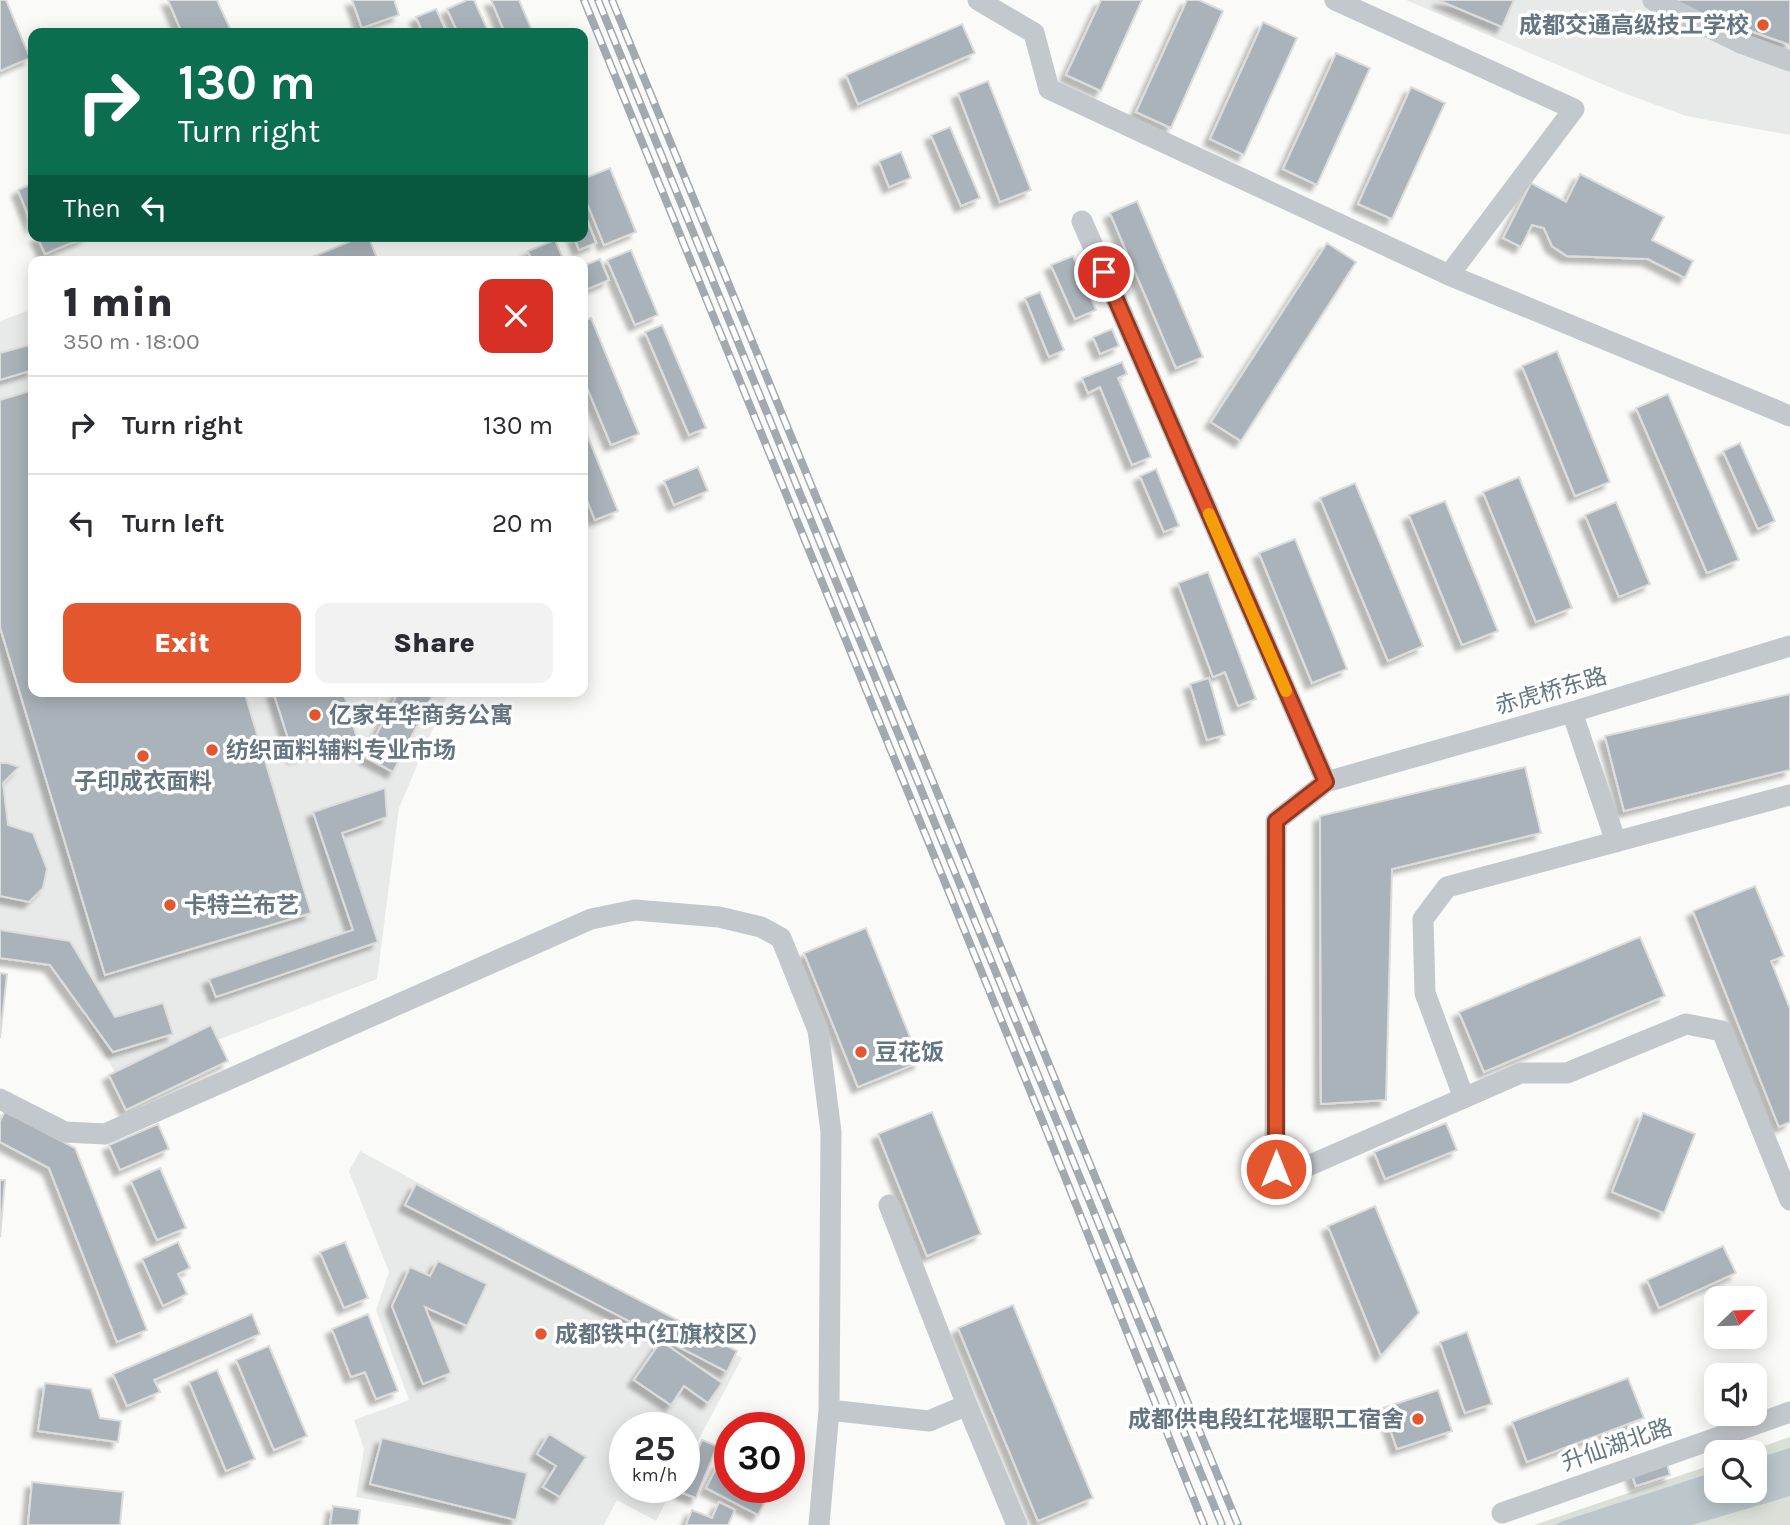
<!DOCTYPE html>
<meta charset="utf-8">
<style>
:root{--surface:#fff;--page:#f2f2f3;--text:#2b2b33;--muted:#7c7c81;--line:#e1e1e2;--accent:#e4572e}
body{margin:0;font-family:Karla,"Noto Sans SC",sans-serif;background:var(--page);color:var(--text);height:100vh;display:flex;flex-direction:column;font-size:26px;white-space:nowrap}
*{box-sizing:border-box;margin:0}
p{font-size:23px;color:var(--muted)}
.icon{flex:none;width:38px;height:38px;fill:none;stroke:currentColor;stroke-width:2;stroke-linecap:round;stroke-linejoin:round}
.map{position:relative;flex:1;overflow:hidden}
.drawer{position:absolute;left:28px;top:256px;width:560px;height:441px;display:flex;flex-direction:column;background:var(--surface);border-radius:14px;box-shadow:0 4px 18px #0003}
.drawer>*{flex:none}
.guide{position:absolute;left:28px;top:28px;width:560px;height:214px;border-radius:14px;box-shadow:0 4px 18px #0003;background:#0b6e4f;color:#fff;overflow:hidden}
.needle{width:46px;rotate:67deg}
.controls{position:absolute;left:1704px;top:1286px;display:grid;gap:14px}
.controls a{display:grid;place-items:center;width:63px;height:63px;border-radius:14px;background:var(--surface);box-shadow:0 4px 18px #0003;font-size:35px}
.speed{position:absolute;left:609px;top:1412px;display:flex;gap:14px;font-size:35px;font-weight:700;text-align:center}
.speed>*{display:grid;place-content:center;width:91px;height:91px;border-radius:50%;background:var(--surface);box-shadow:0 4px 18px #0003;line-height:1}
.speed small{font-size:18px;font-weight:400}
.speed .limit{border:10px solid #d22;background:#fff;color:#111}
.pin{position:absolute;display:grid;place-items:center;width:60px;height:60px;color:#fff;margin:-30px;border:4px solid #fff;border-radius:50%;box-shadow:0 2px 7px #0007}
.me{position:absolute;width:77px;margin:-38px;rotate:0deg;stroke-linejoin:round;filter:drop-shadow(0 0 5px #0008)}
.turn{display:flex;align-items:center;gap:24px;height:147px;padding:0 35px;font-size:32px}
.turn .icon{width:91px;height:91px;stroke-width:2.5}
.turn b{display:block;font-size:49px;line-height:60px}
.then{display:flex;align-items:center;height:66px;padding:0 35px;background:#0003;gap:14px;font-size:26px}
.round{display:grid;place-items:center;flex:none;width:74px;height:74px;border-radius:14px;background:var(--page)}
.head{display:flex;align-items:center;justify-content:space-between;height:119px;padding:0 35px}
h1{font-size:42px;font-weight:800;line-height:52px}
.action{display:flex;gap:14px;margin-top:auto;padding:14px 35px}
.action a{flex:1;height:80px;border-radius:14px;background:var(--accent);color:#fff;font-size:28px;font-weight:800;line-height:80px;text-align:center}
.action a+a{background:var(--page);color:var(--text)}
ul{padding:0;list-style:none}
li{display:flex;align-items:center;gap:21px;height:98px;padding:0 35px;border-top:2px solid var(--line)}
li div{flex:1}
li b{display:block;font-size:26px}
li em{font-style:normal}
.map>svg:first-child{display:block}
.built{fill:#e8e9e9}
.green{fill:#dadfd7}
.water{fill:#bbc7cb}
.building{fill:#aab3b9;stroke:#dcdcda;stroke-width:2;filter:url(#shadow)}
.lines{fill:none;stroke-linecap:round;stroke-linejoin:round}
.minor{stroke:#c3c8cc;stroke-width:21}
.rail-casing{stroke:#a2aab0;stroke-width:8}
.rail{stroke:#fff;stroke-width:5;stroke-dasharray:16;stroke-linecap:butt}
.route-casing{stroke:#94391e;stroke-width:18}
.route{stroke:#e4572e;stroke-width:12}
.slow{stroke:#f59e0b;stroke-width:12}
.poi-dot{fill:#e4572e;stroke:#fff;stroke-width:2.5}
.labels{text-anchor:middle;dominant-baseline:central;stroke-width:7;stroke-linejoin:round;paint-order:stroke}
.poi-label{font-size:23px;font-weight:bold;fill:#657683;stroke:#fff;text-anchor:start}
.street-label{font-size:23px;fill:#657683;stroke:#fff}
</style>
<div class="map">
<svg width="1790" height="1525" viewBox="0 0 1790 1525">
<defs>
<filter id="shadow"><feDropShadow dx="-6" dy="6" stdDeviation="2" flood-color="#0004"/></filter>
</defs>
<rect width="100%" height="100%" fill="#fafaf8"/>
<!-- built -->
<path class="built" d="M1406,0H1790V135L1686,116L1621,92Z
M33,309V691H449L399,808L377,979L118,1078L50,952L0,940V321Z
M360,1151L742,1358L684,1467V1428H625V1488H673L656,1521L617,1500L604,1525H510L356,1497L364,1449L354,1420L409,1400L376,1310L389,1272L349,1171Z"/>
<!-- green -->
<path class="green" d="M1790,1437V1525H1534L1717,1463V1491H1755V1452H1746Z"/>
<!-- water -->
<path class="water" d="M1790,1448V1496L1692,1525H1555L1563,1521L1717,1471V1491H1755V1459Z"/>
<!-- building -->
<path class="building" d="M0,0H6L30,58L0,71Z
M168,0H217L232,33H182Z
M352,0H394L399,15L362,28Z
M467,0H474L489,33H458L447,9Z
M491,0H519L533,33H505Z
M1101,0H1142L1101,91L1066,75Z
M1187,0H1199L1223,11L1171,128L1136,112Z
M1438,0H1514L1502,27Z
M1672,0H1790V45L1680,6Z
M436,9L447,33H423L416,17Z
M1263,22L1297,38L1244,155L1210,139Z
M962,24L975,53L858,104L846,75Z
M1336,53L1370,68L1317,185L1283,169Z
M988,81L1031,190L1000,202L958,93Z
M1411,87L1445,103L1392,219L1358,204Z
M950,127L980,198L961,206L931,135Z
M901,152L911,178L889,187L879,161Z
M610,168L636,232L604,245L585,198L583,199V179Z
M1580,174L1664,217L1652,240L1693,261L1685,278L1648,259L1567,256L1552,246L1544,228L1532,225L1521,247L1503,238L1531,183L1566,202Z
M33,183V227L18,190Z
M1137,201L1203,357L1176,368L1110,213Z
M583,210L596,243L579,250L574,236H583Z
M37,236H88L45,254Z
M363,236H368L378,261H303Z
M555,240L564,261H532L528,251Z
M1327,243L1356,262L1241,441L1211,422Z
M631,250L658,315L635,325L607,260Z
M1073,256L1096,310L1075,319L1051,265Z
M600,259L609,280L583,291V266Z
M1040,292L1064,350L1049,357L1025,298Z
M591,318L639,434L611,445L583,378V321Z
M662,325L706,428L689,435L645,332Z
M1112,329L1119,346L1100,354L1093,337Z
M33,344V370L0,380V353Z
M1557,351L1610,482L1575,496L1522,366Z
M1122,362L1127,374L1118,378L1151,457L1132,465L1100,387L1088,393L1082,378Z
M33,390V691H244L311,913L105,975L0,627V400Z
M1668,394L1739,560L1707,573L1636,408Z
M583,425L618,511L595,520L583,490Z
M1740,443L1775,521L1758,529L1723,451Z
M698,467L708,491L674,505L664,481Z
M1156,469L1179,526L1164,532L1140,476Z
M1519,477L1572,608L1536,622L1483,492Z
M1355,483L1423,646L1388,661L1320,498Z
M1445,501L1498,631L1462,645L1409,515Z
M1616,502L1650,584L1619,597L1585,515Z
M1295,539L1347,669L1312,683L1259,553Z
M1208,572L1256,699L1238,706L1225,672L1213,677L1178,583Z
M1209,678L1225,735L1207,740L1190,684Z
M273,691H343L357,738L294,757Z
M399,691H435L393,772L365,757Z
M1790,694V770L1624,811L1605,736Z
M0,763H7L19,767L3,783L8,825L33,833L47,869L43,888L29,902L0,896Z
M1525,767L1541,833L1392,869L1386,1100L1321,1104L1320,816Z
M385,788L387,817L342,833L378,942L216,997L209,979L353,930L313,812Z
M1755,886L1784,956L1771,961L1790,1009V1122L1779,1127L1693,911Z
M866,928L920,1062L858,1087L804,953Z
M0,930L70,941L115,1017L163,1003L173,1034L113,1052L50,965L0,958Z
M1640,937L1665,996L1484,1072L1459,1012Z
M0,973L7,974L0,1038Z
M211,1025L228,1061L126,1110L109,1075Z
M5,1111L75,1148L147,1330L117,1342L49,1168L0,1142V1121Z
M932,1112L981,1234L927,1256L878,1134Z
M1643,1113L1695,1134L1664,1213L1612,1192Z
M1446,1123L1457,1150L1385,1179L1374,1152Z
M158,1124L169,1149L120,1170L109,1145Z
M160,1168L186,1228L157,1240L131,1181Z
M0,1180H5L0,1237Z
M416,1184L737,1351L727,1372L405,1205Z
M1375,1206L1419,1313L1381,1356L1328,1226Z
M178,1242L190,1268L178,1274L187,1294L163,1306L142,1259Z
M345,1242L368,1298L344,1308L320,1252Z
M1723,1246L1736,1273L1659,1308L1647,1280Z
M438,1261L487,1284L467,1326L425,1307L451,1373L423,1384L392,1306L410,1267L430,1276Z
M1013,1305L1093,1498L1038,1521L958,1328Z
M252,1314L260,1334L154,1380L160,1392L127,1406L113,1374Z
M368,1314L398,1391L376,1399L365,1372L351,1377L332,1329Z
M1467,1332L1492,1404L1465,1413L1440,1342Z
M661,1341L722,1383L708,1403L684,1386L671,1405L634,1380Z
M269,1346L307,1436L274,1450L236,1360Z
M217,1370L255,1459L226,1471L189,1382Z
M1628,1378L1644,1418L1527,1462L1512,1422Z
M45,1383L91,1389L100,1418L121,1421L118,1442L38,1431Z
M1438,1390L1452,1431L1397,1449L1383,1408Z
M549,1434L586,1457L560,1497L543,1487L556,1466L537,1454Z
M382,1438L527,1473L516,1520L370,1484Z
M702,1440L717,1446L696,1498L680,1492L682,1488H684V1482Z
M1666,1460L1670,1475L1636,1486L1631,1472Z
M719,1463L730,1469V1488H766L771,1490L758,1515L706,1488Z
M32,1482L123,1492L120,1525H28Z
M719,1502L735,1510L728,1525H686L692,1510L712,1518Z
M333,1506L360,1510L358,1525H330Z"/>
<g class="lines">
<!-- minor -->
<path class="minor" d="M978,0L1034,33L1049,89L1449,275
M1335,0L1574,109L1449,275L1790,416
M1653,0L1743,44L1790,61
M1082,221L1326,782
M1790,646L1572,712L1326,782L1276,821L1275,1169H1301L1521,1073H1567L1686,1024L1722,1031L1790,1200
M1572,712L1616,842
M1464,1098L1425,993L1423,919L1447,887L1790,795
M0,1099L65,1132L105,1134L591,919L635,910L719,917L761,927L781,938L818,1030L831,1132L829,1410L819,1525
M889,1205L967,1405L1017,1525
M829,1410L929,1421L967,1405
M1502,1513L1790,1412"/>
<defs>
<path id="rail" d="M584,0L1045,1127L1204,1525
M598,0L1222,1525
M612,0L1238,1525"/>
</defs>
<!-- rail casing -->
<use href="#rail" class="rail-casing"/>
<!-- rail -->
<use href="#rail" class="rail"/>
</g>
<g class="lines">
<defs>
<path id="route" d="M1104,272L1326,782L1276,821V1169"/>
</defs>
<!-- route casing -->
<use href="#route" class="route-casing"/>
<!-- route -->
<use href="#route" class="route"/>
<!-- slow -->
<path class="slow" d="M1209,514L1286,691"/>
</g>
<!-- markers -->
<g class="poi-dot">
<circle cx="1763" cy="25" r="7"/>
<circle cx="315" cy="715" r="7"/>
<circle cx="212" cy="750" r="7"/>
<circle cx="143" cy="756" r="7"/>
<circle cx="170" cy="905" r="7"/>
<circle cx="861" cy="1052" r="7"/>
<circle cx="541" cy="1334" r="7"/>
<circle cx="1418" cy="1419" r="7"/>
</g>
<g class="labels">
<!-- poi labels -->
<g class="poi-label">
<text x="1749" y="25" text-anchor="end">成都交通高级技工学校</text>
<text x="329" y="715">亿家年华商务公寓</text>
<text x="226" y="750">纺织面料辅料专业市场</text>
<text x="143" y="781" text-anchor="middle">子印成衣面料</text>
<text x="184" y="905">卡特兰布艺</text>
<text x="875" y="1052">豆花饭</text>
<text x="555" y="1334">成都铁中(红旗校区)</text>
<text x="1404" y="1419" text-anchor="end">成都供电段红花堰职工宿舍</text>
</g>
<!-- street labels -->
<g class="street-label">
<text transform="translate(1551 691) rotate(-16)">赤虎桥东路</text>
<text transform="translate(1617 1445) rotate(-19)">升仙湖北路</text>
</g>
</g>
</svg>
<div class="controls">
<a><svg class="needle" viewBox="-14 -14 28 28"><path d="M0-13l5 13h-10z" fill="#e53935"/><path d="M0 13l5-13h-10z" fill="#7c7c81"/></svg></a>
<a><svg class="icon" aria-label="sound" viewBox="0 0 24 24"><path d="M4 9h4l5-4v14l-5-4H4zM17 9q2 3 0 6"/></svg></a>
<a><svg class="icon" aria-label="search" viewBox="0 0 24 24"><circle cx="10" cy="10" r="6"/><path d="M15 15l6 6"/></svg></a>
</div>
<div class="speed"><div>25<small>km/h</small></div><div class="limit">30</div></div>
<div class="pin" style="left:1104px;top:272px;background:#d93025"><svg class="icon" aria-label="arrive" viewBox="0 0 24 24"><path d="M6 21V4h12l-3 4 3 4H6"/></svg></div>
<svg class="me" style="left:1276px;top:1169px" viewBox="-20 -20 40 40"><circle r="17" fill="#e4572e" stroke="#fff" stroke-width="3"/><path d="M0-11L8 9 0 5-8 9z" fill="#fff"/></svg>
<div class="guide">
<div class="turn"><svg class="icon" aria-label="right" viewBox="0 0 24 24"><path d="M7 20v-9h11M14 6l5 5-5 5"/></svg><div><b>130 m</b>Turn right</div></div>
<div class="then">Then<svg class="icon" aria-label="left" viewBox="0 0 24 24"><path d="M17 20v-9H6M10 6l-5 5 5 5"/></svg></div>
</div>
<section class="drawer">
<div class="head"><div><h1>1 min</h1><p>350 m · 18:00</p></div><a class="round" style="background:#d93025;color:#fff"><svg class="icon" aria-label="close" viewBox="0 0 24 24"><path d="M6 6l12 12M18 6L6 18"/></svg></a></div>
<ul>
<li><svg class="icon" aria-label="right" viewBox="0 0 24 24"><path d="M7 20v-9h11M14 6l5 5-5 5"/></svg><div><b>Turn right</b></div><em>130 m</em></li>
<li><svg class="icon" aria-label="left" viewBox="0 0 24 24"><path d="M17 20v-9H6M10 6l-5 5 5 5"/></svg><div><b>Turn left</b></div><em>20 m</em></li>
</ul>
<div class="action"><a>Exit</a><a>Share</a></div>
</section>
</div>
